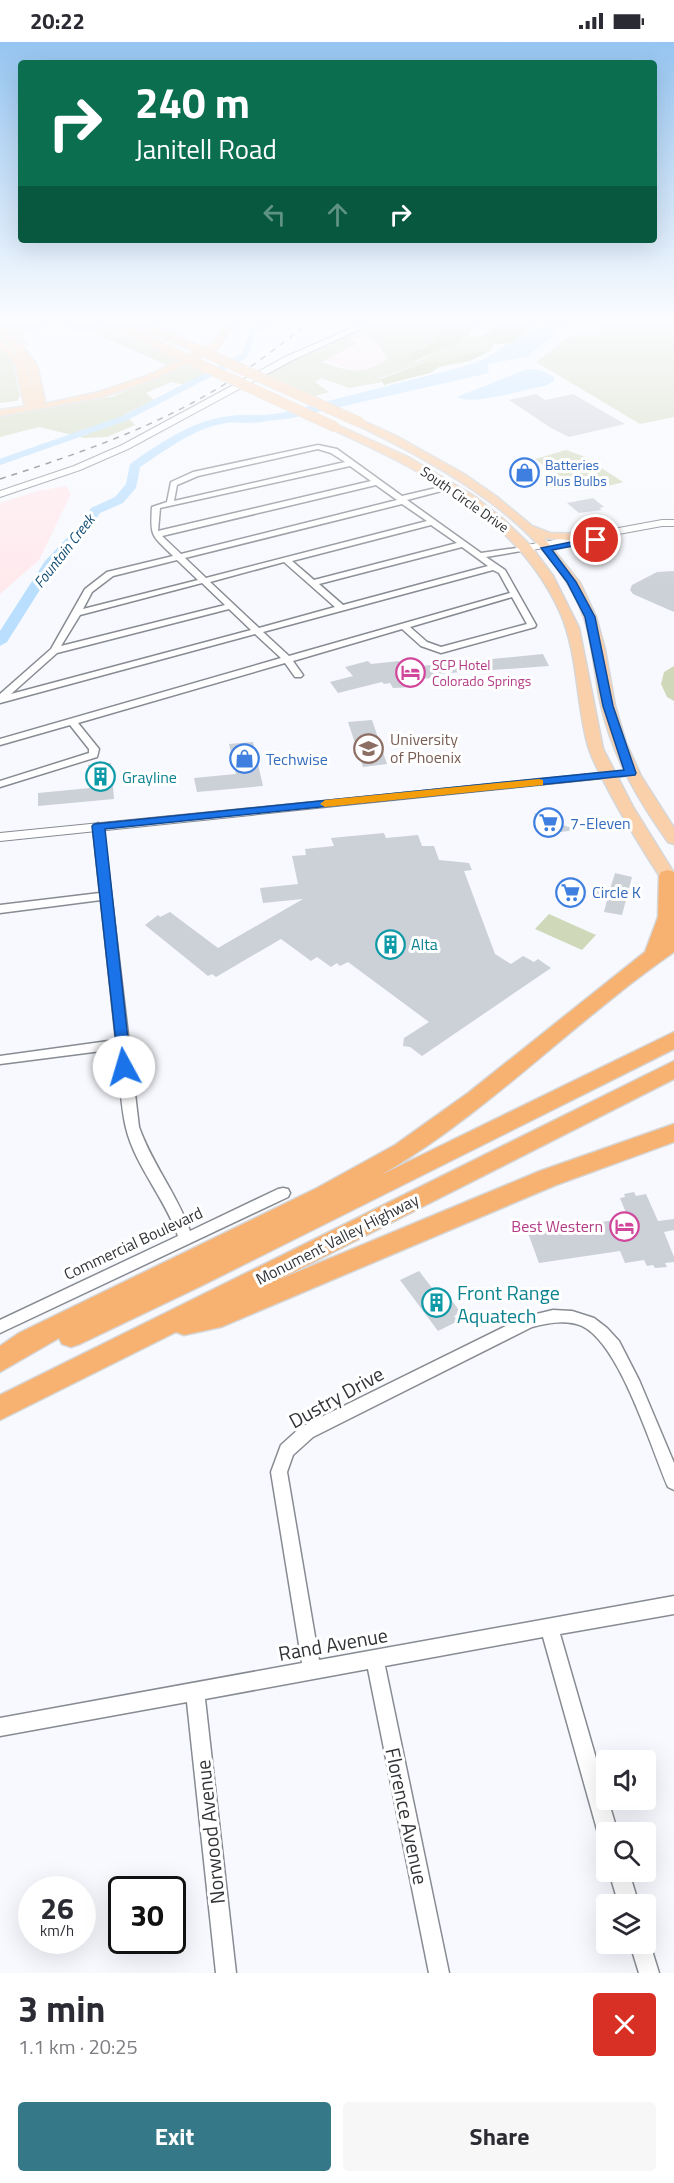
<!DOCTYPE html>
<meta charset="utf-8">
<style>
:root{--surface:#fff;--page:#f7f7f7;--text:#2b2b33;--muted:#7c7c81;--accent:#357988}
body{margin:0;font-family:"Titillium Web",sans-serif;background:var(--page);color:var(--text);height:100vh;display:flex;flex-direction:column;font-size:22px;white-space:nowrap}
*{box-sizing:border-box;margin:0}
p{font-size:20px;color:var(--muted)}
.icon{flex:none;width:33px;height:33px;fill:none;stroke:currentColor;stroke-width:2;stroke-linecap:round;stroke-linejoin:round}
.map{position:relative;height:1931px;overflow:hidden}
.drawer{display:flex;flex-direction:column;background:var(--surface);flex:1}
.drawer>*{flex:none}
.hud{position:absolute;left:18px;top:18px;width:639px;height:183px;border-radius:6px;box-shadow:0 6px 24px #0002;background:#0b6e4f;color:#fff;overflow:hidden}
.tools{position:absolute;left:596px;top:1708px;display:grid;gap:12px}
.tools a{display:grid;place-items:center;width:60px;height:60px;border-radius:6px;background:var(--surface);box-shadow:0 6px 24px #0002;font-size:30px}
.speed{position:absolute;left:18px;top:1834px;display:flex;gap:12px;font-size:30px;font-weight:700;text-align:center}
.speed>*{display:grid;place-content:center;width:78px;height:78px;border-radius:50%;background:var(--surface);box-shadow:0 6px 24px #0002;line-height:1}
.speed small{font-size:15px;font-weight:400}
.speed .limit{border:3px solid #111;border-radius:9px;background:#fff;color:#111}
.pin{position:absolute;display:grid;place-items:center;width:51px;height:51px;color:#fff;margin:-26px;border:3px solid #fff;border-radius:50%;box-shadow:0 2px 6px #0007}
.me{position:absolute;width:66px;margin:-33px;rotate:354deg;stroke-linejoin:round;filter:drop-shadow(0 0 4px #0008)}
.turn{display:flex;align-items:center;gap:21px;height:126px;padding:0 18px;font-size:27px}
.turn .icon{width:78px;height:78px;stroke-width:2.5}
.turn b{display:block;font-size:42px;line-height:51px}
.lanes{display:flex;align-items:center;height:57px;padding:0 18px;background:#0003;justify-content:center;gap:30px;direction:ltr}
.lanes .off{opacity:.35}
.round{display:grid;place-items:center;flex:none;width:63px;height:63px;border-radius:6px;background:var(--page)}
.overview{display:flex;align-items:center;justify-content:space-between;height:102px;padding:0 18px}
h1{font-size:36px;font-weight:700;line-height:45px}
.button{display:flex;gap:12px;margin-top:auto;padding:12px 18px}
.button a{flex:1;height:69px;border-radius:6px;background:var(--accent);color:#fff;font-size:24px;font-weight:700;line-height:69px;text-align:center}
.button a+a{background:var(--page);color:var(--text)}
.status{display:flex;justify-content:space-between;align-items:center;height:42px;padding:0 30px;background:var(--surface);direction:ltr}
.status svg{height:16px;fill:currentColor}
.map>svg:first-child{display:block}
.industrial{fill:#ffe9ed}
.green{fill:#d0d8ba;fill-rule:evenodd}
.forest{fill:#bfc99f}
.water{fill:#badffe}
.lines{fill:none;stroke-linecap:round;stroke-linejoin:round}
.canal{stroke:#badffe;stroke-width:6}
.river{fill:#badffe;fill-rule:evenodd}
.building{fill:#ccd0d7}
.minor-casing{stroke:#878b92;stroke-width:3}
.tertiary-casing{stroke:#878b92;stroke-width:2}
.primary-casing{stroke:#d6d6d7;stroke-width:3}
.motorway-casing{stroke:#d6d6d7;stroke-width:3}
.minor{fill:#fff;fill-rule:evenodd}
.tertiary{fill:#fff;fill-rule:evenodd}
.primary{fill:#fad0aa;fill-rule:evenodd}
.motorway{fill:#f7b171;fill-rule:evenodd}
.rail{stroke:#606265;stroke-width:1.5;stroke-dasharray:6 6;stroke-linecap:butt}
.primary-bridge-casing{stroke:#d6d6d7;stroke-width:11;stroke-linecap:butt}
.primary-bridge{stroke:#fad0aa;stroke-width:10}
.route{fill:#1a73e8;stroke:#114b97;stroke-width:1.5}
.slow{fill:#f59e0b}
.labels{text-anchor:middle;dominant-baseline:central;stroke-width:6;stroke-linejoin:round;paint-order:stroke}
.far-shop-label{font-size:14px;fill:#366cbe;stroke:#fff;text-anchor:start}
.far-street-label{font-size:14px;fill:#313336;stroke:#fff}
.far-hotel-label{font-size:14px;fill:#b23c85;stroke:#fff;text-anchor:start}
.far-water-label{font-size:15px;font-style:italic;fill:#144e76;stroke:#fff}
.education-label{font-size:16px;fill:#785e54;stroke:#fff;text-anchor:start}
.shop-label{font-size:16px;fill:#366cbe;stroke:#fff;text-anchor:start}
.culture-label{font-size:16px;fill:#0d838f;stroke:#fff;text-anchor:start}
.hotel-label{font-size:16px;fill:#b23c85;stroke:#fff;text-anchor:end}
.street-label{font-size:16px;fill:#313336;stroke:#fff}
.near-culture-label{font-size:20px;fill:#0d838f;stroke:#fff;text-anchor:start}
.near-street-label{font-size:20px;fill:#313336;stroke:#fff}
</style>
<div class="status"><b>20:22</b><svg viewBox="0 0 49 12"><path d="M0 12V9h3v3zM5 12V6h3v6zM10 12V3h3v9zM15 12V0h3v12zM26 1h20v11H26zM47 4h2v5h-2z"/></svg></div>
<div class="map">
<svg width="674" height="1931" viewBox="0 0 674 1931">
<rect width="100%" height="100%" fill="#f7f9fe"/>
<!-- industrial -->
<path class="industrial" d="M366,294L377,300L387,316L384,318L367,328H354L325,319L357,301L349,299L351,297Z
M66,444L71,452L39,518L0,552V461L37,449Z"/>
<!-- green -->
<path class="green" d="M0,276H76L181,317L167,323L93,291L81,290L58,281L24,290L23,297L29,303H16L0,287Z
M382,276H453L445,289L400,321L419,319L436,309L463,299L467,294H479L494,302L492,308L466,312L443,320H426L386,334L381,336L383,340L349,346L321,336L315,340L329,350L308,356L255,335L290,316L305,314L367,285L366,283ZM366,294L377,300L387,316C364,335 348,329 322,320L358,301L350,299L351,297Z
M630,276H674V375L640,382L536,320L569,295L606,288L598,283Z
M0,299L10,308L20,354L17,359L0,361Z
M191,322L207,331L186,343L171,340L146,351L154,358L125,372L135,383L107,395L84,396L39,385L0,395V375L111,355Z
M566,408L583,414L623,440C585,452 568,441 535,417Z
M674,624V659L667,655L661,642L664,630Z
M549,872L596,893L582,908L535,887Z"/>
<!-- forest -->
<path class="forest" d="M487,276V280L472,283C468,304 450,302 434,310C421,317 413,321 398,321L408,316L412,310L423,306L445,289L451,277Z
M507,276H538C529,289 511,307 492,301C488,300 483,296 479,294C490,291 497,283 507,276Z
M492,308L470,319L439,325L430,331L384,343L381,337L426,320H443L466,312Z"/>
<!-- water -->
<path class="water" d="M558,276H574L527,315L488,322L489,331L287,377L240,381L237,374L241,376L281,371L458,326L485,317L504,304Z
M532,327L543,329L554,335V339L545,344C525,347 472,364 457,355L524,328Z"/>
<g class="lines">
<!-- canal -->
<path class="canal" d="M0,420L125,376L244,314L253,290L277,276"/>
<!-- river -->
<path class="river" d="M239,373H266L272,376C262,384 239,379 226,381C194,386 166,408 140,425L136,446L123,461L100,471L91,485L55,524L7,600L0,604V589L45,519L82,480L91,466L115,455L126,442L130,422C163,399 197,375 239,373Z"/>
</g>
<!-- building -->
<path class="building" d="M536,352L545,358L573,352L625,382L569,395L551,386L509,358Z
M593,456L604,465L599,466L602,468L579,471L567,461Z
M674,529V570L633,552L630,548L632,543L657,530Z
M543,612L549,624L435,632L436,636L414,637L415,645L393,646L390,641L384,642L382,640L338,651L330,640L353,634L345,625L368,619L371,622L399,619L401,626Z
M372,678L387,722L363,725L348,680Z
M253,700L263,744L197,750L194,736L236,732L229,702Z
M111,721L114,757L38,764V751L90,746L88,723Z
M534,771L576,788L545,792Z
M384,791L386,796L418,793L422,804H434L439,818L469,821L472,828L464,829L495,912L511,922L523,914L534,920L538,917L551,926L422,1014L410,1005L403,1004L404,996L429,980L348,920L340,924L337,921L331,925L317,915L311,919L281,897L216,935L212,932L208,934L145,883L158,873L160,875L170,870L218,906L303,857L263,861L260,846L298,842L292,814L306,813L305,807L334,804L331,796Z
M615,831L632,835L622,873L604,870L607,858L595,856L597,848L609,850Z
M634,1150L636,1154L646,1152L658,1179L674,1177V1188L664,1190L674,1215V1220L665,1221L667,1225L655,1226L653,1223L647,1224L644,1218L625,1221L620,1209L539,1221L528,1191L628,1176L620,1156L625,1155L624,1152Z
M419,1229L436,1251L444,1248L461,1271L454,1274L458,1279L438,1289L400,1238Z"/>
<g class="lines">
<defs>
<path id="minor" d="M318,403L337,407L402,454L453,442V446L407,458L481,511L530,504L531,506L527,508L486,515L505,528L536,583L535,585L441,611L421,604L402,587L293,619L303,633L301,635H295L285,621L78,681L99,707L97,715L0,745V739L89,711V707L70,683L0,703V697L281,616L255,592L0,661V652L51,607L85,547L107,530L173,514C152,493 150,496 152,465L167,460L171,440L193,430ZM318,407L331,411L345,420L174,459L177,443L198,434ZM350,424L371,439L158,489L160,466ZM376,443L397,458L181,512L162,494ZM402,462L427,479L206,536L185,516ZM431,483L457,501L314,538L292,519ZM462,505L488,524L343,563L319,542ZM177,518L198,538L83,567L92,550L113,534ZM284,520L335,565L259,586L210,540ZM493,528L499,531L510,551L289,614L263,590ZM202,541L225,563L61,604L80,573ZM512,555L527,582L441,605L427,600L410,585ZM229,567L251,588L11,652L57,611Z
M98,781L103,784L139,1085C152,1122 177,1152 190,1189L278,1147L283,1146L288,1147L290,1151L288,1155L0,1291V1278L178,1194C165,1156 135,1124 126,1086C120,1061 120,1032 117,1007L0,1022V1014L116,998L101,858L0,871V863L100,851L93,784Z
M553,1268L572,1269L594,1276L607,1286L619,1299L639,1338L674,1421V1448L668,1445C651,1406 620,1302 582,1284C566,1277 548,1281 532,1285L313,1395L293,1413L287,1430L319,1618L674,1554V1572L560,1592L606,1751V1758H608L618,1791H606V1800L601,1798L598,1791L543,1595L385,1624L449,1931H429L368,1627L205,1657L236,1931H216L187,1660L0,1694V1676L302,1621L271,1430L281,1403L301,1385L524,1275Z
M609,1830H629L639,1863H619Z
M645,1894L650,1902L659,1931H639L630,1902H645Z"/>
<path id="tertiary" d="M375,276H384L293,318L128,407L80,428L0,455V449L74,424L122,403L287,314Z
M662,478H674V484H662L527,509L523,506L527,503Z
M631,728L635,729V733L0,799V791Z"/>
<path id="primary" d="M2,276H12L6,281L5,287L25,307L37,323L45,359L44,362L99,350L149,333L212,302L231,276H240L218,306L155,337L102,355L0,374V368L27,364L24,361L15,322L0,305V296L25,321L35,359L27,323L0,292Z
M88,276C110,276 153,293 171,307L163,309Z
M114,276C135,276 183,293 200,306L192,308Z
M359,377L396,394L464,432L497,455L532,484L550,491L585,492L587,495L581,499L544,496L580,541L596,575L605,608L615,664L626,701L641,734L674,786V802L668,800C639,759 614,717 602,667C595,638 594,607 585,578C552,482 441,424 355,382V378Z
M335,382L408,415L474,454L503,477L530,503L553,534L579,586L603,707L633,765L674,831V848L668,847C647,815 627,783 609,749C601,733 591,717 587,700C576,657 578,611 560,570C517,475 422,428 331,387V383Z"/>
<path id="motorway" d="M668,828L674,830V910C573,980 488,1071 381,1133L674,990V1007L201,1244L80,1302L71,1305L62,1302L59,1296L0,1330V1304L19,1291L317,1146L395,1103L468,1051L645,910L658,875L659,834L661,830Z
M674,1019V1037L278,1238L540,1129L674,1082V1100L556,1143L221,1285L184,1293L176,1290L0,1378V1353Z"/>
</defs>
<!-- minor casing -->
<use href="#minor" class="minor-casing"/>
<!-- tertiary casing -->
<use href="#tertiary" class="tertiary-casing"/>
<!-- primary casing -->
<use href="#primary" class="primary-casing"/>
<!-- motorway casing -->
<use href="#motorway" class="motorway-casing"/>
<!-- minor -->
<use href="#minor" class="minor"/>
<!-- tertiary -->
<use href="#tertiary" class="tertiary"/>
<!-- primary -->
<use href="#primary" class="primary"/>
<!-- motorway -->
<use href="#motorway" class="motorway"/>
<!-- rail -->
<path class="rail" d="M0,437C74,413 148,388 215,348C251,327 283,300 316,276"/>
<defs>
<path id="primary-bridge" d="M195,306L359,380
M166,307L335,385"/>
</defs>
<!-- primary-bridge casing -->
<use href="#primary-bridge" class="primary-bridge-casing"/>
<!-- primary-bridge -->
<use href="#primary-bridge" class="primary-bridge"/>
</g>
<!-- sky -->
<linearGradient id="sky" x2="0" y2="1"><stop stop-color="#95c5f1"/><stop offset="0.51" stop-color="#fbfcff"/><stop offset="1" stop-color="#fbfcff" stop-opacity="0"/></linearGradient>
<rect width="674" height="546" fill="url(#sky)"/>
<!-- route -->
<path class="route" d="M596,495L601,498L599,499L552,508L576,540L595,575L613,664L636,731L635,733L105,787L131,1025L124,1030L119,1028L92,784L94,782L624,728L603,664L585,575L567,540L541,506Z"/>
<!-- slow -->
<path class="slow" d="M539,737L543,738V743L325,765L320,762L325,758Z"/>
<!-- icons -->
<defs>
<symbol id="shop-ring" viewBox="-11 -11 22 22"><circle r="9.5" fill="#fff" stroke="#3f7fe0" stroke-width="1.5"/><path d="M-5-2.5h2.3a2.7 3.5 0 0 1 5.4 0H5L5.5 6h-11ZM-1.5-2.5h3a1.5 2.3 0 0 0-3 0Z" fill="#3f7fe0"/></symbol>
<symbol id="hotel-ring" viewBox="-11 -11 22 22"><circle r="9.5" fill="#fff" stroke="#d1479c" stroke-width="1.5"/><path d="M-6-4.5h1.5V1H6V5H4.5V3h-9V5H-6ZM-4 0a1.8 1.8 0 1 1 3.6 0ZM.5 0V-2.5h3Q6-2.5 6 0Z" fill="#d1479c"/></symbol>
<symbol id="university-ring" viewBox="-11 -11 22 22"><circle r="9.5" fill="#fff" stroke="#8d6e63" stroke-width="1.5"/><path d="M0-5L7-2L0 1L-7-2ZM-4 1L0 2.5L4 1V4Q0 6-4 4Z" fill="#8d6e63"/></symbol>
<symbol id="building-ring" viewBox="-11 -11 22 22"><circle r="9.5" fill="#fff" stroke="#0f9aa8" stroke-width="1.5"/><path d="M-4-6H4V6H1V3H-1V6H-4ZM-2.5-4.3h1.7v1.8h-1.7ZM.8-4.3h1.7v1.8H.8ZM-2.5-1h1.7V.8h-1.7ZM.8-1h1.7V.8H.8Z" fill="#0f9aa8"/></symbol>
<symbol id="supermarket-ring" viewBox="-11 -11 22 22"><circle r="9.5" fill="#fff" stroke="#3f7fe0" stroke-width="1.5"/><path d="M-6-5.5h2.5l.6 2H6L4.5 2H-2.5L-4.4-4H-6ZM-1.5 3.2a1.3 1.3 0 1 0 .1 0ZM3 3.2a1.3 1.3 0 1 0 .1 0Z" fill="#3f7fe0"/></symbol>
</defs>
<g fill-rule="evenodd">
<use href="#shop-ring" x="508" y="414" width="33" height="33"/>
<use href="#hotel-ring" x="394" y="614" width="33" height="33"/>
<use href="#university-ring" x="352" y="690" width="33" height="33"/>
<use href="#shop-ring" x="228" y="700" width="33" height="33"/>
<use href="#building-ring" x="84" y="718" width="33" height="33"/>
<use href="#supermarket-ring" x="532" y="764" width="33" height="33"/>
<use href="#supermarket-ring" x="554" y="834" width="33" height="33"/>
<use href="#building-ring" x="374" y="886" width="33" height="33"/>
<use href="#hotel-ring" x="608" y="1168" width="33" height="33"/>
<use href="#building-ring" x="420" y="1244" width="33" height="33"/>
</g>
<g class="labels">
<!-- far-shop labels -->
<g class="far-shop-label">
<text x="545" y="422">Batteries<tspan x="545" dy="16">Plus Bulbs</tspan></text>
</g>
<!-- far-street labels -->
<g class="far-street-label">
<text transform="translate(465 457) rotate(35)">South Circle Drive</text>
</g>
<!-- far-hotel labels -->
<g class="far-hotel-label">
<text x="432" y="622">SCP Hotel<tspan x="432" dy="16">Colorado Springs</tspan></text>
</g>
<!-- far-water labels -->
<g class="far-water-label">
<text transform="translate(64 509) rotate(-52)">Fountain Creek</text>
</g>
<!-- education labels -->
<g class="education-label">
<text x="390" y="697">University<tspan x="390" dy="18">of Phoenix</tspan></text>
</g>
<!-- shop labels -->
<g class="shop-label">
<text x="266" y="717">Techwise</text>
<text x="570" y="781">7-Eleven</text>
<text x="592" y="850">Circle K</text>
</g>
<!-- culture labels -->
<g class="culture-label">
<text x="122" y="735">Grayline</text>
<text x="411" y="902">Alta</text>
</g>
<!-- hotel labels -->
<g class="hotel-label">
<text x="603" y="1184">Best Western</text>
</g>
<!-- street labels -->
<g class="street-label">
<text transform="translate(337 1197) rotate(-27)">Monument Valley Highway</text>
<text transform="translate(133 1201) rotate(-25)">Commercial Boulevard</text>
</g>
<!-- near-culture labels -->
<g class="near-culture-label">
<text x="457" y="1250">Front Range<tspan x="457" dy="23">Aquatech</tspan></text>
</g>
<!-- near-street labels -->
<g class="near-street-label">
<text transform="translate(336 1355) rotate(-29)">Dustry Drive</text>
<text transform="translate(333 1602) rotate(-10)">Rand Avenue</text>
<text transform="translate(407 1774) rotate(78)">Florence Avenue</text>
<text transform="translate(210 1790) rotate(-96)">Norwood Avenue</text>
</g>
</g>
</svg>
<div class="tools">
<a><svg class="icon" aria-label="sound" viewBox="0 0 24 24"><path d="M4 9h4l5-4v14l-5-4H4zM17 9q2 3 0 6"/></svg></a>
<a><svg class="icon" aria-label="search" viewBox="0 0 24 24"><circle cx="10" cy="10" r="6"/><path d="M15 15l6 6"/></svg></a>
<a><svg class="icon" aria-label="layers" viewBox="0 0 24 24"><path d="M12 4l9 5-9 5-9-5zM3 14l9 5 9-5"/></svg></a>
</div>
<div class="speed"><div>26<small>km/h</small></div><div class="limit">30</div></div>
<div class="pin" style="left:596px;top:498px;background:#d93025"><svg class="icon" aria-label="arrive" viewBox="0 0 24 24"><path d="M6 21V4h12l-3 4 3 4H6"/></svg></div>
<svg class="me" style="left:124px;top:1025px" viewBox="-20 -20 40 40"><circle r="19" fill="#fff"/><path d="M0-13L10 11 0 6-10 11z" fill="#1a73e8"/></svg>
<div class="hud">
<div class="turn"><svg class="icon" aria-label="right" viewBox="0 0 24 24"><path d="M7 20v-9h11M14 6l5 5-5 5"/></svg><div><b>240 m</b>Janitell Road</div></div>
<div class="lanes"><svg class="icon off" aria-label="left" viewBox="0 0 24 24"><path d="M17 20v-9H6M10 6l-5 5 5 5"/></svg><svg class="icon off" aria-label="ahead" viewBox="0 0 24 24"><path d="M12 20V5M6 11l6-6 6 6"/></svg><svg class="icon" aria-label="right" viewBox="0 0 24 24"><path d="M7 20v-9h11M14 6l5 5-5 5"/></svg></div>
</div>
</div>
<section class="drawer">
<div class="overview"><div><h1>3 min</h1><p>1.1 km · 20:25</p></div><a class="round" style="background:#d93025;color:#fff"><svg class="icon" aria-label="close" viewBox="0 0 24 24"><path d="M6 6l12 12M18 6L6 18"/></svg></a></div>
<div class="button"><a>Exit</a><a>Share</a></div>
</section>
